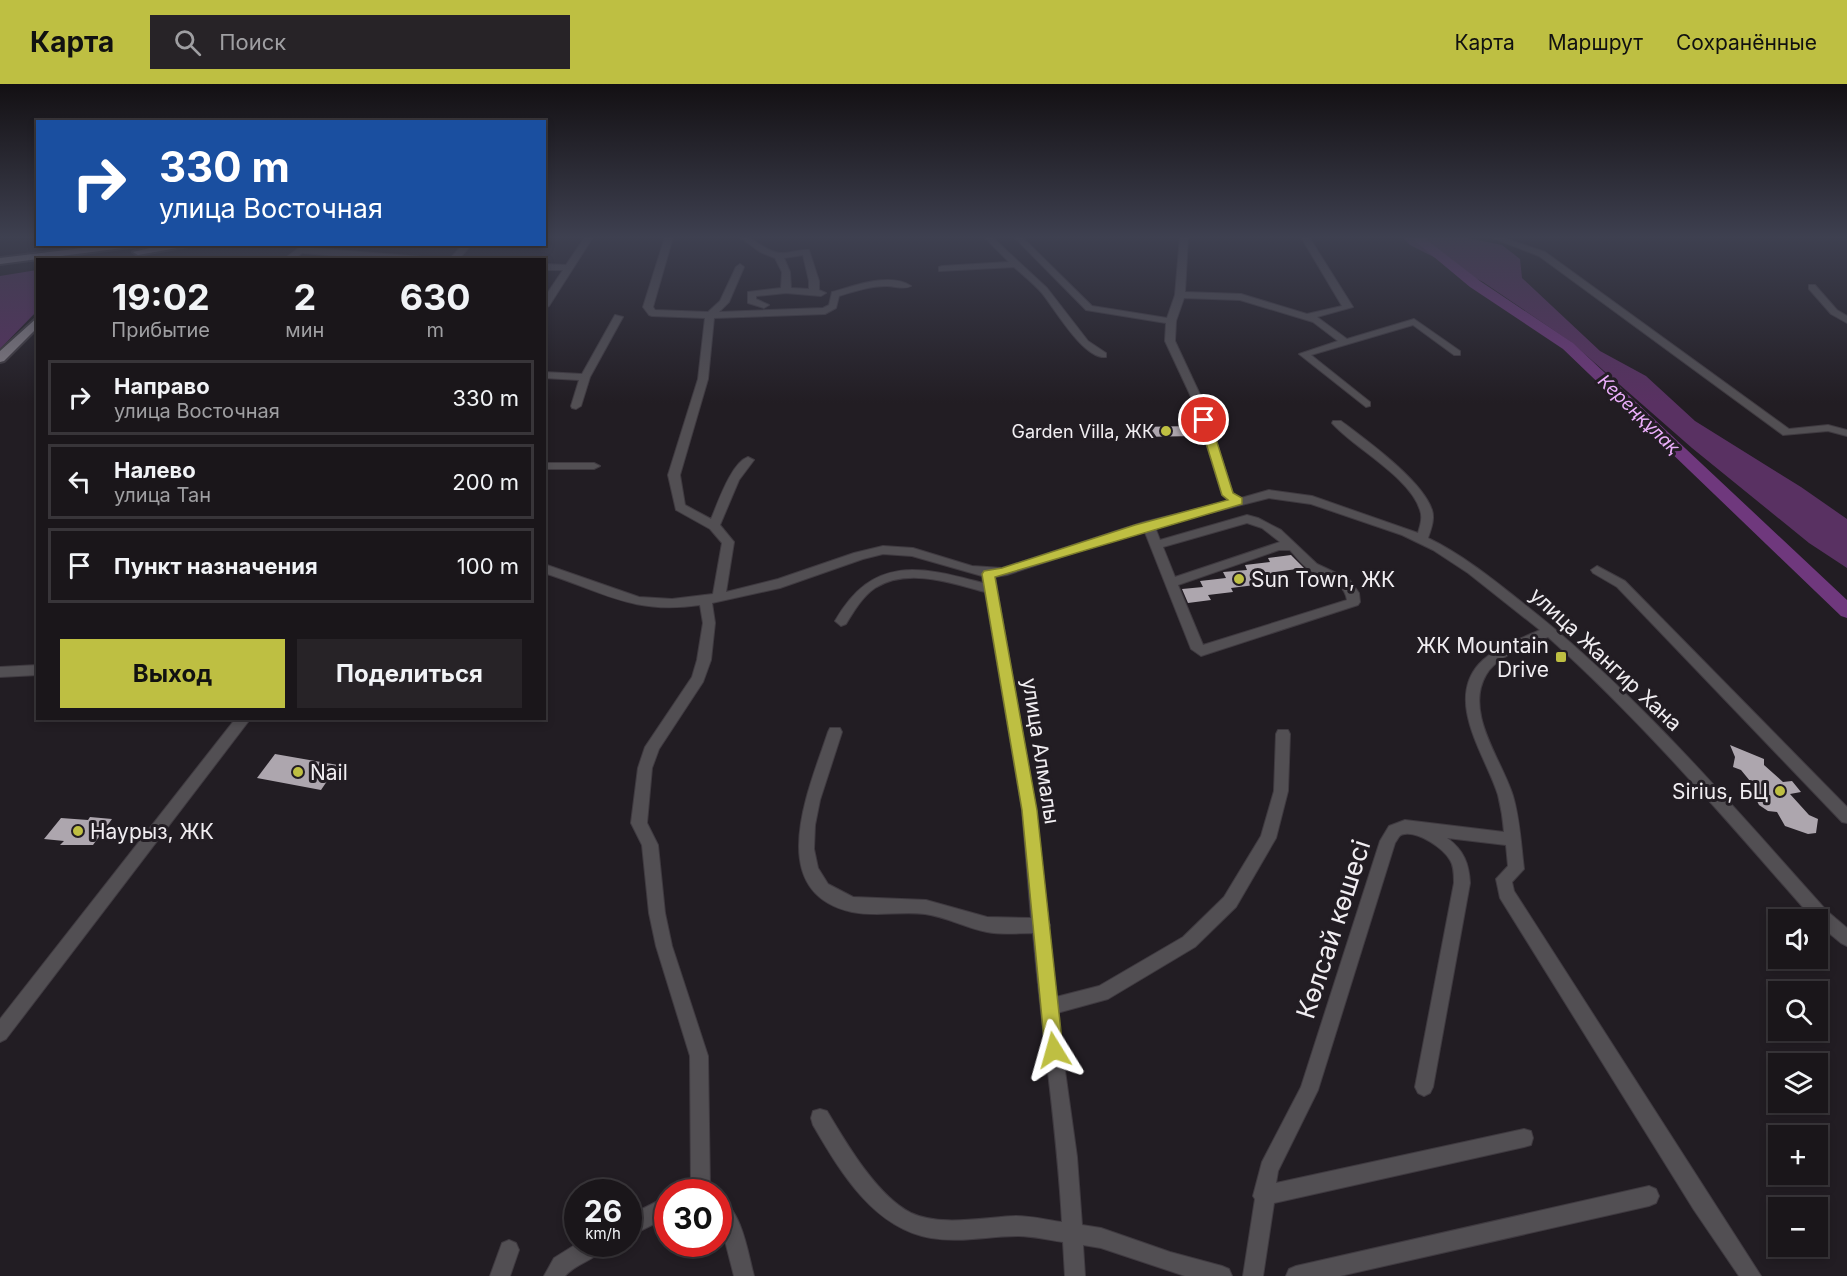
<!DOCTYPE html>
<html lang="ru">
<meta charset="utf-8">
<style>
:root{--surface:#1a161a;--page:#272327;--text:#f1f3f6;--muted:#9f9fa2;--line:#383539;--accent:#bebf42}
body{margin:0;font-family:Inter,sans-serif;background:var(--page);color:var(--text);height:100vh;display:flex;flex-direction:column;font-size:22px;white-space:nowrap}
*{box-sizing:border-box;margin:0}
p{font-size:20px;color:var(--muted)}
.icon{flex:none;width:33px;height:33px;fill:none;stroke:currentColor;stroke-width:2;stroke-linecap:round;stroke-linejoin:round}
.map{position:relative;flex:1;overflow:hidden}
.sheet{position:absolute;left:36px;top:174px;width:510px;height:462px;display:flex;flex-direction:column;background:var(--surface);border-radius:0px;box-shadow:0 3px 9px #0003,0 0 0 2px var(--line)}
.sheet>*{flex:none}
.guide{position:absolute;left:36px;top:36px;width:510px;height:126px;border-radius:0px;box-shadow:0 3px 9px #0003,0 0 0 2px var(--line);background:#1a4fa0;color:#fff;overflow:hidden}
.buttons{position:absolute;left:1768px;top:825px;display:grid;gap:12px}
.buttons a{display:grid;place-items:center;width:60px;height:60px;border-radius:0px;background:var(--surface);box-shadow:0 3px 9px #0003,0 0 0 2px var(--line);font-size:30px}
.speed{position:absolute;left:564px;top:1095px;display:flex;gap:12px;font-size:30px;font-weight:700;text-align:center}
.speed>*{display:grid;place-content:center;width:78px;height:78px;border-radius:50%;background:var(--surface);box-shadow:0 3px 9px #0003,0 0 0 2px var(--line);line-height:1}
.speed small{font-size:15px;font-weight:400}
.speed .limit{border:9px solid #d22;background:#fff;color:#111}
.pin{position:absolute;display:grid;place-items:center;width:51px;height:51px;color:#fff;margin:-26px;border:3px solid #fff;border-radius:50%;box-shadow:0 2px 6px #0007}
.me{position:absolute;width:66px;margin:-33px;rotate:352deg;stroke-linejoin:round;filter:drop-shadow(0 0 4px #0008)}
.turn{display:flex;align-items:center;gap:21px;height:126px;padding:0 24px;font-size:27px}
.turn .icon{width:78px;height:78px;stroke-width:2.5}
.turn b{display:block;font-size:42px;line-height:51px}
.eta{display:flex;justify-content:space-evenly;align-items:center;height:102px;text-align:center}
.eta b{font-size:36px;font-weight:700;line-height:42px}
.button{display:flex;gap:12px;margin-top:auto;padding:12px 24px}
.button a{flex:1;height:69px;border-radius:0px;background:var(--accent);color:#111;font-size:24px;font-weight:700;line-height:69px;text-align:center}
.button a+a{background:var(--page);color:var(--text)}
ul{padding:0;list-style:none}
li{display:flex;align-items:center;gap:18px;height:75px;margin:0 12px 9px;padding:0 12px;border:3px solid var(--line);border-radius:0px}
li div{flex:1}
li b{display:block;font-size:22px}
li em{font-style:normal}
header{display:flex;align-items:center;gap:36px;box-sizing:border-box;height:84px;padding:0 30px;background:var(--accent);color:#111}
header strong{font-size:28px}
nav{display:flex;gap:33px;margin-inline-start:auto;font-size:21px}
.search{width:420px;height:54px;background:var(--page);display:flex;align-items:center;gap:15px;box-sizing:border-box;padding:0 21px;border-radius:0px;color:var(--muted);font-size:22px}
.map>svg:first-child{display:block}
.green{fill:#593162}
.lines{fill:none;stroke-linecap:round;stroke-linejoin:round}
.river{fill:#6f387d;fill-rule:evenodd}
.building{fill:#ada6ae}
.minor-casing{stroke:#3f3a40;stroke-width:2}
.major-casing{stroke:#3f3a40;stroke-width:4}
.minor{fill:#524f53;fill-rule:evenodd}
.major{fill:#857f86;fill-rule:evenodd}
.route{fill:#bebf42;stroke:#7c7c2b;stroke-width:1.5}
.poi-dot{fill:#bebf42;stroke:#221d23;stroke-width:2}
.labels{text-anchor:middle;dominant-baseline:central;stroke-width:6;stroke-linejoin:round;paint-order:stroke}
.far-water-label{font-size:18px;font-style:italic;fill:#ebaefb;stroke:#221d23}
.far-poi-label{font-size:18px;fill:#f0edf1;stroke:#221d23;text-anchor:end}
.poi-label{font-size:21px;fill:#f0edf1;stroke:#221d23;text-anchor:start}
.street-label{font-size:21px;fill:#f0edf1;stroke:#221d23}
.near-street-label{font-size:26px;fill:#f0edf1;stroke:#221d23}
</style>
<header>
<strong>Карта</strong>
<div class="search"><svg class="icon" aria-label="search" viewBox="0 0 24 24"><circle cx="10" cy="10" r="6"/><path d="M15 15l6 6"/></svg>Поиск</div>
<nav><a>Карта</a><a>Маршрут</a><a>Сохранённые</a></nav>
</header>
<div class="map">
<svg width="1847" height="1192" viewBox="0 0 1847 1192">
<rect width="100%" height="100%" fill="#221d23"/>
<!-- green -->
<path class="green" d="M1402,153H1463L1502,161L1520,175L1522,194L1600,267L1646,292L1695,337L1801,403L1847,435V484L1809,459L1692,364L1571,258L1483,198L1410,161Z
M37,186V227L0,265V192Z"/>
<g class="lines">
<!-- river -->
<path class="river" d="M1410,153H1423L1480,197L1573,259L1847,516V534L1841,532L1563,265L1470,203Z"/>
</g>
<!-- building -->
<path class="building" d="M1194,342L1197,352L1139,353L1136,343Z
M1291,471L1304,484L1275,488L1278,492L1253,495L1255,501L1231,504L1233,508L1208,511L1211,516L1188,519L1182,505L1203,503L1200,497L1226,494L1223,488L1247,486L1245,481L1270,478L1268,474Z
M1730,661L1764,675V681L1783,698L1792,697L1801,708L1790,710L1809,731L1818,735L1816,749L1808,750L1785,742L1777,728L1768,727L1759,721L1754,711L1759,700L1750,697L1741,686L1733,683L1735,673Z
M275,670L338,681L321,706L257,694Z
M90,733L112,735L93,761H60L64,757L44,755L61,734L88,736Z"/>
<g class="lines">
<defs>
<path id="minor" d="M585,153H593L549,222L544,225V214L563,186H544V180L566,181Z
M665,153H673L653,223L655,226L708,228L720,217L736,183L740,180L744,183L729,218L719,228L823,224L829,221L832,208C854,202 890,188 911,202C904,206 895,202 887,202C871,202 855,207 839,212L836,224L825,230L714,234L708,295L680,391L685,421L711,435C718,419 731,379 748,373L754,376L739,396L720,441L734,458L726,508L778,495L854,469L883,462L913,464L972,482L1002,484L1144,438L1229,417L1222,411L1193,317L1165,257L1166,239L1086,226L1014,153H1022L1092,222L1167,234L1175,211L1180,153H1188L1185,208L1241,210L1307,230L1342,222L1301,153H1309L1353,223L1317,233L1347,255L1414,235L1460,267V271H1454L1413,241L1311,271L1370,318V322L1366,323L1299,270L1338,257L1313,238L1240,216L1184,214L1176,237L1175,257L1203,317L1233,409L1241,414L1269,406L1312,412L1418,449C1420,442 1423,434 1420,426C1410,393 1354,364 1332,339L1333,337H1341C1366,356 1422,396 1432,426C1435,435 1431,445 1428,454C1461,470 1490,493 1519,516C1634,605 1729,718 1827,827L1847,844V862L1841,859L1818,840V836H1814C1728,738 1645,640 1548,553C1529,562 1497,571 1486,591C1464,629 1502,676 1513,712C1520,736 1521,761 1524,785L1512,798L1514,807L1761,1192H1739L1694,1126L1500,814L1496,795L1508,782L1506,761L1447,754C1464,766 1469,780 1470,799L1433,1003L1430,1009L1424,1012L1418,1009L1415,1003L1454,799C1454,791 1454,782 1450,776C1443,764 1419,748 1405,750C1399,750 1398,755 1395,759L1318,1006L1278,1087L1276,1099L1524,1045L1531,1047L1533,1054L1531,1061L1524,1063L1274,1119L1263,1192H1243L1255,1115L1253,1112L1262,1078L1301,1003L1380,757L1389,742L1405,736L1504,748C1503,735 1501,723 1498,711C1486,672 1445,618 1479,580C1495,563 1520,555 1540,546L1468,489L1433,466L1402,451L1311,420L1269,414L1155,443L1160,456L1247,431L1258,434L1281,446L1317,480L1349,495L1359,509L1360,518L1358,521L1201,572L1191,565L1144,446L1007,491L995,493L1036,726L1048,836L1050,841L1049,844L1056,913L1099,902L1183,853L1224,813L1261,752L1274,707L1276,650L1278,646H1288L1290,650L1288,707L1276,754L1236,823L1195,863L1108,915L1057,929L1077,1073L1082,1141L1101,1144L1170,1168L1222,1182L1229,1185L1232,1192H1185L1101,1164L1083,1161L1085,1192H1065L1063,1158C1048,1156 1033,1152 1018,1152C989,1152 960,1159 931,1154C873,1144 840,1087 813,1041L811,1034L813,1027L820,1025L827,1027C846,1059 877,1112 911,1129C941,1143 985,1133 1016,1132C1031,1132 1047,1136 1062,1138C1057,1041 1041,945 1033,849C1018,849 1002,851 987,848C966,844 947,833 925,830C901,827 876,833 852,828C762,808 810,703 828,648L830,644H840L842,648L820,716L815,741L814,765L818,784L828,800L853,813L926,816L987,833L1031,834L1022,726L985,508C952,499 907,483 875,504C862,513 854,527 846,540L841,542L835,537C873,471 919,482 983,499L982,492L912,472L883,470L863,475L780,504L712,519L715,539L711,576L703,598L659,665L652,684L647,739L658,761L665,829L672,862L708,972L710,1106L709,1108H691L690,972L656,862L649,829L642,761L631,739L638,684L645,663L692,593L697,576L703,539L700,521C633,531 604,508 544,489V480L639,513L672,515L713,510L722,459L710,445L676,426L668,391L698,295L705,234L652,232L649,231L643,223ZM1247,439L1262,444L1280,458L1175,493L1163,463ZM1279,466H1290C1296,473 1303,482 1311,487C1325,497 1344,496 1347,516L1203,561L1178,501Z
M740,153C755,152 764,168 780,169C789,170 799,165 809,166L819,197V206L826,209L821,212L786,209L756,212V215L769,221L764,224L748,219V208L781,204L782,188L775,174L760,168ZM803,171L809,197V205L791,204L790,188L784,174Z
M984,153H992L1047,204L1088,257L1106,269V273C1084,276 1055,225 1042,209C1034,200 1023,191 1014,183L939,187V183L942,182L1009,178Z
M1490,153H1501L1545,168L1789,345L1828,341L1847,346V352L1828,347L1783,351L1539,172Z
M463,160H472L458,176H449Z
M300,163L422,173L426,176H384L302,169L293,176H283Z
M1809,201H1815L1837,226L1847,232V239L1831,230L1809,205Z
M615,231L623,233L590,293L581,322L576,325L572,324L571,322L579,296L544,294V288L582,290Z
M544,379H594L600,382L594,385H544Z
M1597,482L1625,497L1847,723V739L1842,738L1617,503L1593,489L1591,486Z
M38,581V591L0,593V583Z
M236,634H251L6,955L0,958V935Z
M1649,1102L1656,1105L1659,1112L1656,1119L1649,1122L1340,1192H1286L1289,1185L1296,1182Z
M668,1112V1133L628,1153V1132Z
M718,1114C742,1124 748,1170 754,1192H734L723,1149L718,1142Z
M509,1156L516,1159L519,1166L510,1192H490L502,1159Z
M578,1159L606,1160C600,1175 576,1179 565,1192H544L554,1174Z"/>
<path id="major" d="M116,160H153L0,180V174Z
M168,160H199L138,171L133,168Z
M38,233V243L4,277L0,278V267Z"/>
</defs>
<!-- minor casing -->
<use href="#minor" class="minor-casing"/>
<!-- major casing -->
<use href="#major" class="major-casing"/>
<!-- minor -->
<use href="#minor" class="minor"/>
<!-- major -->
<use href="#major" class="major"/>
</g>
<!-- sky -->
<linearGradient id="sky" x2="0" y2="1"><stop stop-color="#131013"/><stop offset="0.48" stop-color="#3e4050"/><stop offset="1" stop-color="#3e4050" stop-opacity="0"/></linearGradient>
<rect width="1847" height="319" fill="url(#sky)"/>
<!-- route -->
<path class="route" d="M1204,333L1210,336L1233,409L1242,414V420L995,493L1037,726L1063,966L1060,972L1054,975L1047,972L1045,966L1022,726L982,490L984,487L1002,484L1135,441L1228,416L1222,411L1199,336Z"/>
<!-- markers -->
<g class="poi-dot">
<circle cx="1166" cy="347" r="6"/>
<circle cx="1239" cy="495" r="6"/>
<rect x="1555" y="567" width="12" height="12" rx="3"/>
<circle cx="298" cy="688" r="6"/>
<circle cx="1780" cy="707" r="6"/>
<circle cx="78" cy="747" r="6"/>
</g>
<g class="labels">
<!-- far-water labels -->
<g class="far-water-label">
<text transform="translate(1639 330) rotate(44)">Кереңқұлақ</text>
</g>
<!-- far-poi labels -->
<g class="far-poi-label">
<text x="1154" y="347">Garden Villa, ЖК</text>
</g>
<!-- poi labels -->
<g class="poi-label">
<text x="1251" y="495">Sun Town, ЖК</text>
<text x="1549" y="561" text-anchor="end">ЖК Mountain<tspan x="1549" dy="24">Drive</tspan></text>
<text x="310" y="688">Nail</text>
<text x="1768" y="707" text-anchor="end">Sirius, БЦ</text>
<text x="90" y="747">Наурыз, ЖК</text>
</g>
<!-- street labels -->
<g class="street-label">
<text transform="translate(1606 575) rotate(43)">улица Жангир Хана</text>
<text transform="translate(1041 667) rotate(81)">улица Алмалы</text>
</g>
<!-- near-street labels -->
<g class="near-street-label">
<text transform="translate(1333 845) rotate(-72)">Көлсай көшесі</text>
</g>
</g>
</svg>
<div class="buttons">
<a><svg class="icon" aria-label="sound" viewBox="0 0 24 24"><path d="M4 9h4l5-4v14l-5-4H4zM17 9q2 3 0 6"/></svg></a>
<a><svg class="icon" aria-label="search" viewBox="0 0 24 24"><circle cx="10" cy="10" r="6"/><path d="M15 15l6 6"/></svg></a>
<a><svg class="icon" aria-label="layers" viewBox="0 0 24 24"><path d="M12 4l9 5-9 5-9-5zM3 14l9 5 9-5"/></svg></a>
<a>+</a>
<a>−</a>
</div>
<div class="speed"><div>26<small>km/h</small></div><div class="limit">30</div></div>
<div class="pin" style="left:1204px;top:336px;background:#d93025"><svg class="icon" aria-label="arrive" viewBox="0 0 24 24"><path d="M6 21V4h12l-3 4 3 4H6"/></svg></div>
<svg class="me" style="left:1054px;top:966px" viewBox="-20 -20 40 40"><path d="M0-17L14 15 0 8-14 15z" fill="#bebf42" stroke="#fff" stroke-width="4"/></svg>
<div class="guide">
<div class="turn"><svg class="icon" aria-label="right" viewBox="0 0 24 24"><path d="M7 20v-9h11M14 6l5 5-5 5"/></svg><div><b>330 m</b>улица Восточная</div></div>
</div>
<section class="sheet">
<div class="eta">
<div><b>19:02</b><p>Прибытие</p></div>
<div><b>2</b><p>мин</p></div>
<div><b>630</b><p>m</p></div>
</div>
<ul>
<li><svg class="icon" aria-label="right" viewBox="0 0 24 24"><path d="M7 20v-9h11M14 6l5 5-5 5"/></svg><div><b>Направо</b><p>улица Восточная</p></div><em>330 m</em></li>
<li><svg class="icon" aria-label="left" viewBox="0 0 24 24"><path d="M17 20v-9H6M10 6l-5 5 5 5"/></svg><div><b>Налево</b><p>улица Тан</p></div><em>200 m</em></li>
<li><svg class="icon" aria-label="arrive" viewBox="0 0 24 24"><path d="M6 21V4h12l-3 4 3 4H6"/></svg><div><b>Пункт назначения</b></div><em>100 m</em></li>
</ul>
<div class="button"><a>Выход</a><a>Поделиться</a></div>
</section>
</div>
